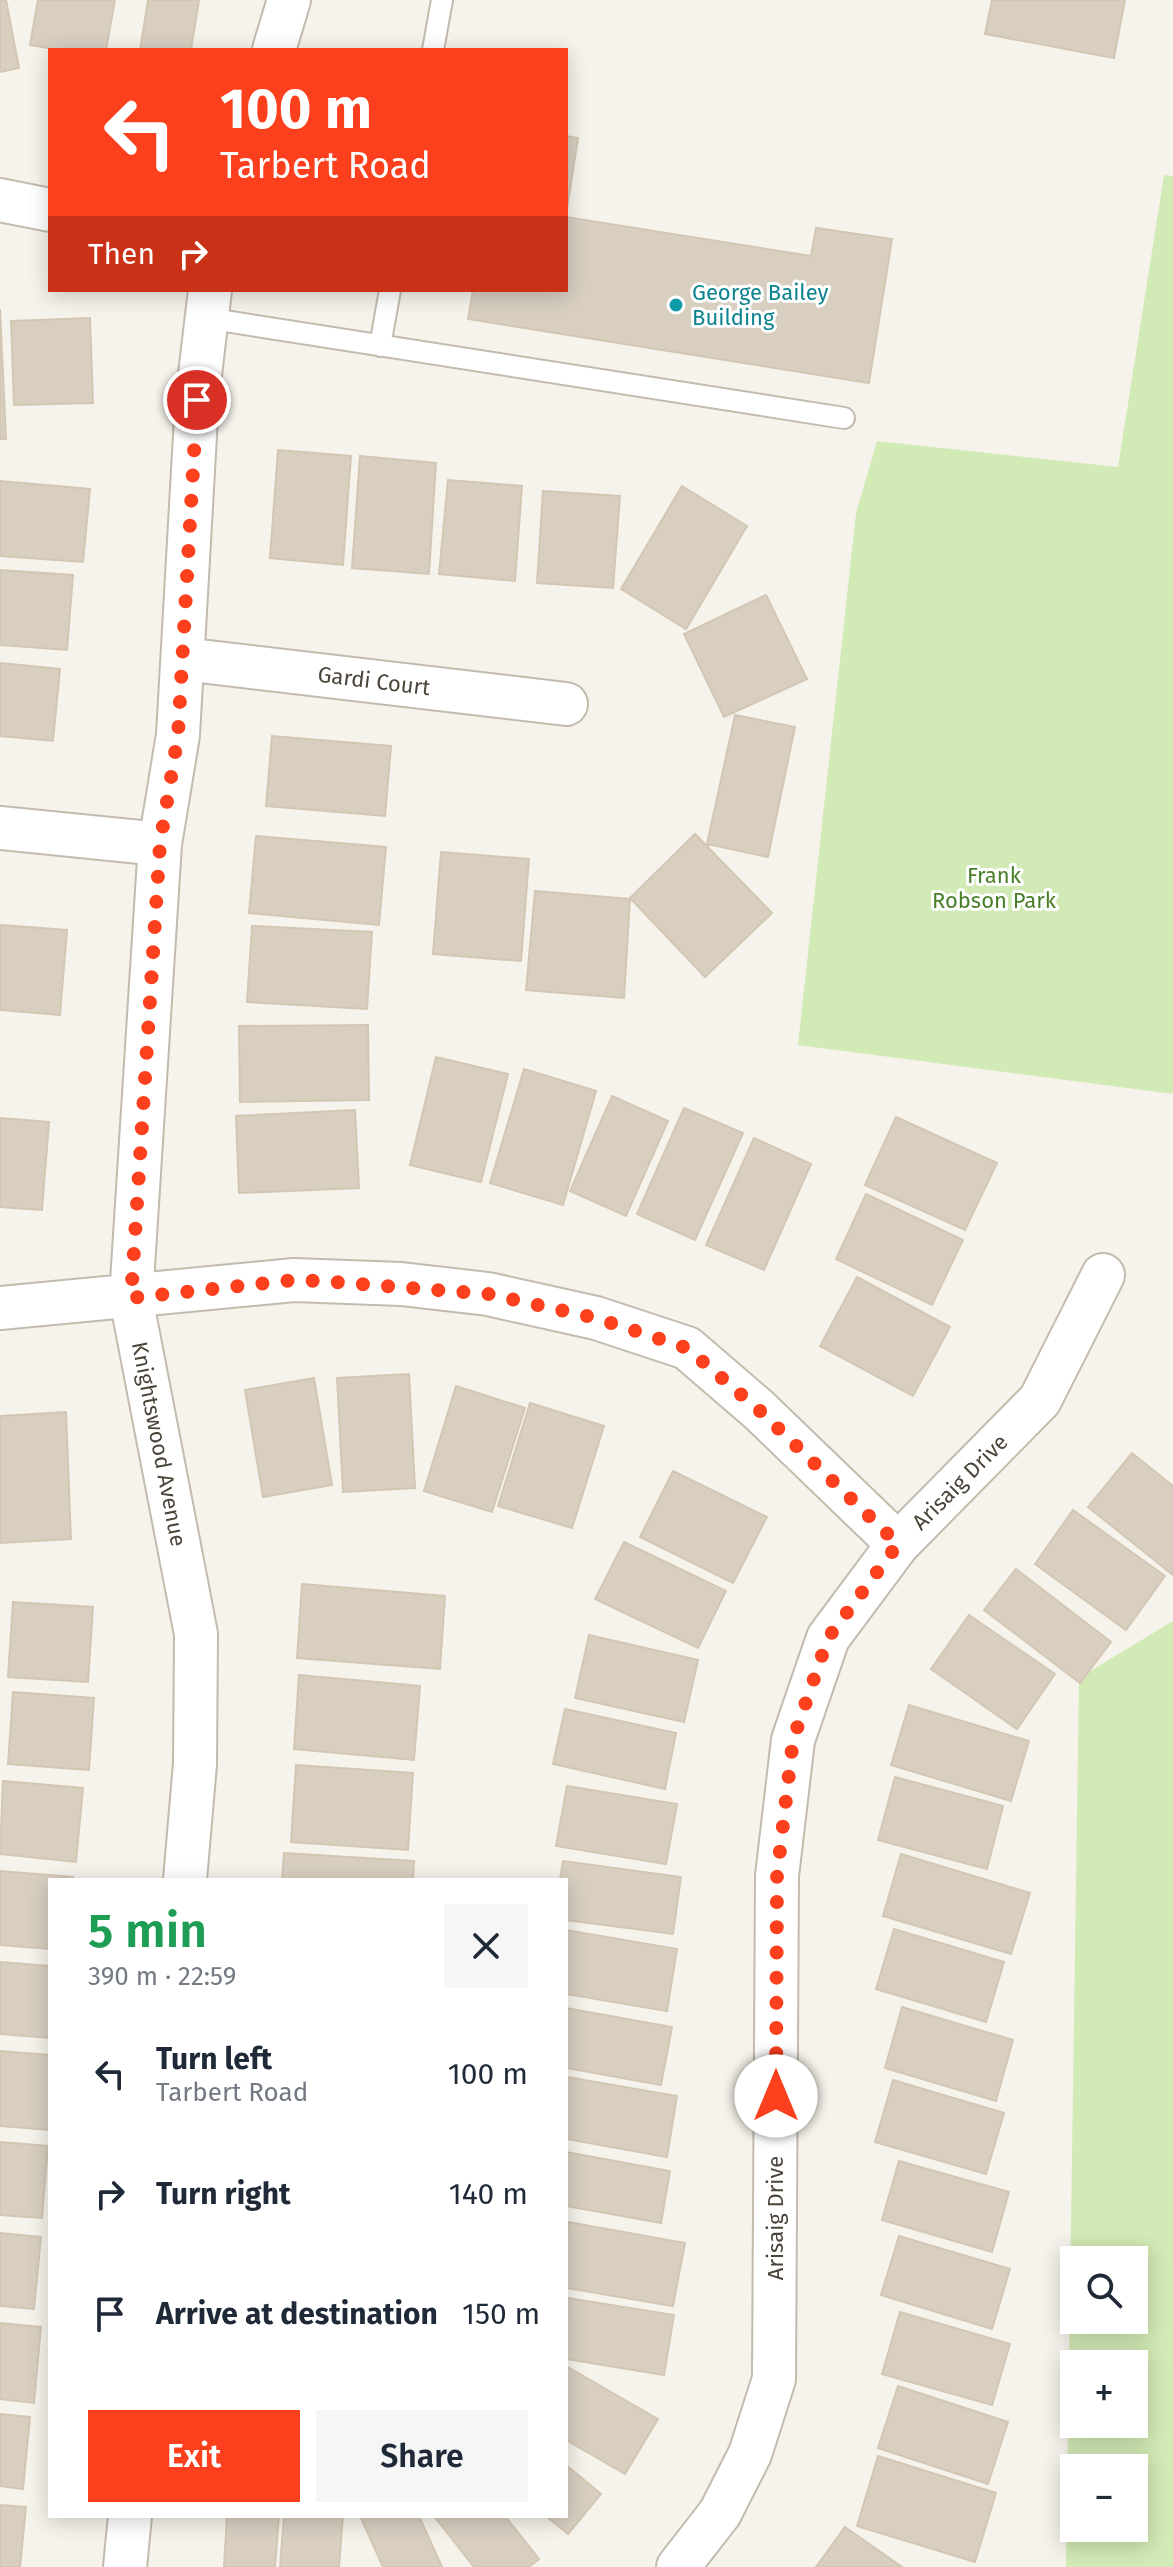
<!DOCTYPE html>
<meta charset="utf-8">
<style>
:root{--surface:#fff;--page:#f6f6f7;--text:#1f2937;--muted:#747a83;--accent:#fc3f1d}
body{margin:0;font-family:"Fira Sans",sans-serif;background:var(--page);color:var(--text);height:100vh;display:flex;flex-direction:column;font-size:30px;white-space:nowrap}
*{box-sizing:border-box;margin:0}
p{font-size:26px;color:var(--muted)}
.icon{flex:none;width:44px;height:44px;fill:none;stroke:currentColor;stroke-width:2;stroke-linecap:round;stroke-linejoin:round}
.map{position:relative;flex:1;overflow:hidden}
.panel{position:absolute;left:48px;top:1878px;width:520px;height:640px;display:flex;flex-direction:column;background:var(--surface);border-radius:0px;box-shadow:0 4px 20px #0003}
.panel>*{flex:none}
.hud{position:absolute;left:48px;top:48px;width:520px;height:244px;border-radius:0px;box-shadow:0 4px 20px #0003;background:#fc3f1d;color:#fff;overflow:hidden}
.fabs{position:absolute;left:1060px;top:2246px;display:grid;gap:16px}
.fabs a{display:grid;place-items:center;width:88px;height:88px;border-radius:0px;background:var(--surface);box-shadow:0 4px 20px #0003;font-size:40px}
.pin{position:absolute;display:grid;place-items:center;width:68px;height:68px;color:#fff;margin:-34px;border:4px solid #fff;border-radius:50%;box-shadow:0 2px 8px #0007}
.me{position:absolute;width:88px;margin:-44px;rotate:0deg;stroke-linejoin:round;filter:drop-shadow(0 0 6px #0008)}
.turn{display:flex;align-items:center;gap:28px;height:168px;padding:0 40px;font-size:36px}
.turn .icon{width:104px;height:104px;stroke-width:2.5}
.turn b{display:block;font-size:56px;line-height:68px}
.then{display:flex;align-items:center;height:76px;padding:0 40px;background:#0003;gap:16px;font-size:30px}
.round{display:grid;place-items:center;flex:none;width:84px;height:84px;border-radius:0px;background:var(--page)}
.headline{display:flex;align-items:center;justify-content:space-between;height:136px;padding:0 40px}
h1{font-size:48px;font-weight:600;line-height:60px;color:#1e9e55}
.button{display:flex;gap:16px;margin-top:auto;padding:16px 40px}
.button a{flex:1;height:92px;border-radius:0px;background:var(--accent);color:#fff;font-size:32px;font-weight:600;line-height:92px;text-align:center}
.button a+a{background:var(--page);color:var(--text)}
ul{padding:0;list-style:none}
li{display:flex;align-items:center;gap:24px;height:120px;padding:0 40px}
li div{flex:1}
li b{display:block;font-size:30px}
li em{font-style:normal}
.map>svg:first-child{display:block}
.green{fill:#d2eab5;fill-rule:evenodd}
.building{fill:#d8cfc1;stroke:#d3c7b4;stroke-width:2}
.lines{fill:none;stroke-linecap:round;stroke-linejoin:round}
.lane-casing{stroke:#c2bbae;stroke-width:24}
.street-casing{stroke:#c2bbae;stroke-width:46}
.lane{stroke:#fff;stroke-width:20}
.street{stroke:#fff;stroke-width:42}
.route{stroke:#fc3f1d;stroke-width:14;stroke-dasharray:0 25.2}
.culture-dot{fill:#0f9aa8;stroke:#fff;stroke-width:3}
.labels{text-anchor:middle;dominant-baseline:central;stroke-width:6;stroke-linejoin:round;paint-order:stroke}
.culture-label{font-size:22px;fill:#0d838f;stroke:#fff;text-anchor:start}
.street-label{font-size:22px;fill:#4b4439;stroke:#fff}
.park-label{font-size:22px;fill:#4a7f2a;stroke:#fff}
</style>
<div class="map">
<svg width="1173" height="2567" viewBox="0 0 1173 2567">
<rect width="100%" height="100%" fill="#f6f3ec"/>
<!-- green -->
<path class="green" d="M1164,175L1173,176V1094L798,1045L856,513L877,441L1118,467Z
M1173,1621V2567H1066L1079,1678ZM1074,2260H1134V2320H1074ZM1074,2364H1134V2424H1074ZM1074,2468H1134V2528H1074Z"/>
<!-- building -->
<path class="building" d="M0,0H6L19,68L0,72Z
M38,0H115L106,50H59L30,45Z
M148,0H199L191,50H140Z
M992,0H1125L1114,58L985,34Z
M566,136L578,138L566,215Z
M566,217L811,256L816,228L892,239L869,383L468,319L473,290H566Z
M0,309L6,439H0Z
M90,318L93,403L14,405L11,321Z
M278,450L351,456L343,565L270,558Z
M360,456L436,463L429,574L352,568Z
M448,480L522,486L515,581L439,574Z
M0,481L90,489L83,562L0,556Z
M682,486L747,526L686,629L621,589Z
M543,491L620,496L613,588L537,583Z
M0,570L73,575L67,650L0,645Z
M766,595L807,679L724,717L684,634Z
M0,663L60,669L53,741L0,736Z
M735,715L795,727L768,857L707,844Z
M272,736L391,746L385,816L266,806Z
M695,834L772,913L705,977L630,898Z
M256,836L386,847L379,925L249,913Z
M441,852L529,859L521,961L433,954Z
M535,891L630,899L624,998L526,990Z
M0,925L67,930L60,1015L0,1010Z
M252,926L372,932L367,1009L247,1002Z
M368,1025L369,1100L240,1102L239,1026Z
M436,1057L508,1074L481,1182L410,1165Z
M524,1069L596,1091L563,1205L490,1183Z
M612,1096L668,1121L626,1216L570,1191Z
M684,1108L743,1133L695,1240L637,1214Z
M355,1110L359,1188L239,1193L236,1116Z
M896,1117L997,1163L965,1230L865,1185Z
M0,1118L49,1122L42,1210L0,1207Z
M754,1138L811,1164L764,1270L706,1245Z
M866,1194L963,1240L932,1305L836,1259Z
M857,1277L950,1327L913,1396L820,1346Z
M409,1374L415,1488L343,1492L337,1378Z
M314,1378L332,1485L263,1497L245,1390Z
M456,1386L525,1408L492,1512L424,1491Z
M530,1403L604,1426L572,1528L498,1506Z
M66,1412L71,1539L0,1543V1416Z
M1132,1453L1173,1486V1575L1088,1507Z
M673,1471L767,1517L733,1583L640,1537Z
M1073,1510L1165,1576L1126,1630L1035,1564Z
M624,1542L726,1591L698,1648L595,1599Z
M1016,1569L1111,1642L1080,1683L984,1610Z
M302,1584L445,1596L440,1669L297,1658Z
M13,1602L93,1607L88,1682L8,1677Z
M969,1615L1055,1674L1017,1729L931,1669Z
M589,1635L698,1660L684,1722L575,1698Z
M299,1675L420,1686L414,1760L294,1749Z
M13,1692L94,1698L89,1770L8,1764Z
M909,1705L1029,1741L1011,1801L891,1765Z
M565,1709L676,1733L665,1789L553,1764Z
M296,1765L413,1773L408,1850L291,1842Z
M895,1777L1003,1806L987,1869L878,1840Z
M3,1781L83,1788L76,1862L0,1854Z
M567,1786L677,1804L666,1864L556,1846Z
M284,1853L414,1861L413,1880H282Z
M901,1854L1030,1893L1011,1954L883,1916Z
M563,1861L681,1877L673,1934L566,1920V1880H560Z
M0,1871L74,1877L50,1880V1949L0,1945Z
M894,1929L1004,1962L986,2022L876,1989Z
M566,1930L677,1949L667,2011L566,1994Z
M0,1962L50,1966V2038L0,2034Z
M902,2007L1013,2040L996,2101L885,2068Z
M566,2008L672,2027L661,2085L566,2068Z
M0,2051L50,2055V2130L0,2126Z
M567,2077L677,2096L667,2157L566,2139Z
M893,2080L1004,2113L986,2174L875,2142Z
M0,2142L48,2146L42,2218L0,2215Z
M566,2152L670,2171L661,2223L566,2206Z
M899,2161L1009,2192L992,2252L882,2220Z
M568,2222L685,2243L673,2306L566,2288Z
M0,2233L41,2237L34,2309L0,2306Z
M899,2236L1010,2269L992,2329L881,2295Z
M568,2298L674,2315L664,2375L566,2359Z
M900,2312L1010,2344L992,2405L882,2374Z
M0,2323L41,2327L34,2403L0,2399Z
M566,2366L658,2419L625,2474L566,2440Z
M898,2386L1008,2422L988,2484L878,2448Z
M0,2414L30,2417L23,2489L0,2486Z
M878,2456L996,2493L975,2562L857,2526Z
M566,2465L601,2494L568,2534L546,2516H566Z
M0,2505L26,2507L20,2567H0Z
M227,2516H279L275,2567H224Z
M284,2516H343L339,2567H280Z
M360,2516H419L442,2567H383Z
M434,2516H505L539,2559L529,2567H474Z
M845,2527L902,2567H816Z"/>
<g class="lines">
<defs>
<path id="lane" d="M433,50L442,0
M206,318L844,418
M380,346L390,290"/>
<path id="street" d="M274,50L289,0
M0,200L50,210
M183,659L566,704
M0,828L160,844
M0,1308L294,1280L401,1284L488,1294L596,1318L687,1348L759,1410L898,1544
M185,1880L195,1764L196,1634L131,1298L160,844L178,735L197,400L210,290
M125,2567L130,2516
M678,2567L720,2513L750,2454L774,2379L777,1876L793,1740L828,1638L898,1544L1040,1400L1103,1275"/>
</defs>
<!-- lane casing -->
<use href="#lane" class="lane-casing"/>
<!-- street casing -->
<use href="#street" class="street-casing"/>
<!-- lane -->
<use href="#lane" class="lane"/>
<!-- street -->
<use href="#street" class="street"/>
</g>
<g class="lines">
<!-- route -->
<path class="route" d="M197,400L178,735L160,844L131,1298L294,1280L321,1281L488,1294L596,1318L687,1348L759,1410L898,1544L828,1638L793,1740L777,1876L776,2096"/>
</g>
<!-- markers -->
<circle class="culture-dot" cx="676" cy="305" r="8"/>
<g class="labels">
<!-- culture labels -->
<g class="culture-label">
<text x="692" y="292">George Bailey<tspan x="692" dy="25">Building</tspan></text>
</g>
<!-- street labels -->
<g class="street-label">
<text transform="translate(374 681) rotate(7)">Gardi Court</text>
<text transform="translate(159 1444) rotate(79)">Knightswood Avenue</text>
<text transform="translate(960 1482) rotate(-45)">Arisaig Drive</text>
<text transform="translate(775 2218) rotate(-90)">Arisaig Drive</text>
</g>
<!-- park labels -->
<g class="park-label">
<text x="994" y="875">Frank<tspan x="994" dy="25">Robson Park</tspan></text>
</g>
</g>
</svg>
<div class="fabs">
<a><svg class="icon" aria-label="search" viewBox="0 0 24 24"><circle cx="10" cy="10" r="6"/><path d="M15 15l6 6"/></svg></a>
<a>+</a>
<a>−</a>
</div>
<div class="pin" style="left:197px;top:400px;background:#d93025"><svg class="icon" aria-label="arrive" viewBox="0 0 24 24"><path d="M6 21V4h12l-3 4 3 4H6"/></svg></div>
<svg class="me" style="left:776px;top:2096px" viewBox="-20 -20 40 40"><circle r="19" fill="#fff"/><path d="M0-13L10 11 0 6-10 11z" fill="#fc3f1d"/></svg>
<div class="hud">
<div class="turn"><svg class="icon" aria-label="left" viewBox="0 0 24 24"><path d="M17 20v-9H6M10 6l-5 5 5 5"/></svg><div><b>100 m</b>Tarbert Road</div></div>
<div class="then">Then<svg class="icon" aria-label="right" viewBox="0 0 24 24"><path d="M7 20v-9h11M14 6l5 5-5 5"/></svg></div>
</div>
<section class="panel">
<div class="headline"><div><h1>5 min</h1><p>390 m · 22:59</p></div><a class="round"><svg class="icon" aria-label="close" viewBox="0 0 24 24"><path d="M6 6l12 12M18 6L6 18"/></svg></a></div>
<ul>
<li><svg class="icon" aria-label="left" viewBox="0 0 24 24"><path d="M17 20v-9H6M10 6l-5 5 5 5"/></svg><div><b>Turn left</b><p>Tarbert Road</p></div><em>100 m</em></li>
<li><svg class="icon" aria-label="right" viewBox="0 0 24 24"><path d="M7 20v-9h11M14 6l5 5-5 5"/></svg><div><b>Turn right</b></div><em>140 m</em></li>
<li><svg class="icon" aria-label="arrive" viewBox="0 0 24 24"><path d="M6 21V4h12l-3 4 3 4H6"/></svg><div><b>Arrive at destination</b></div><em>150 m</em></li>
</ul>
<div class="button"><a>Exit</a><a>Share</a></div>
</section>
</div>
